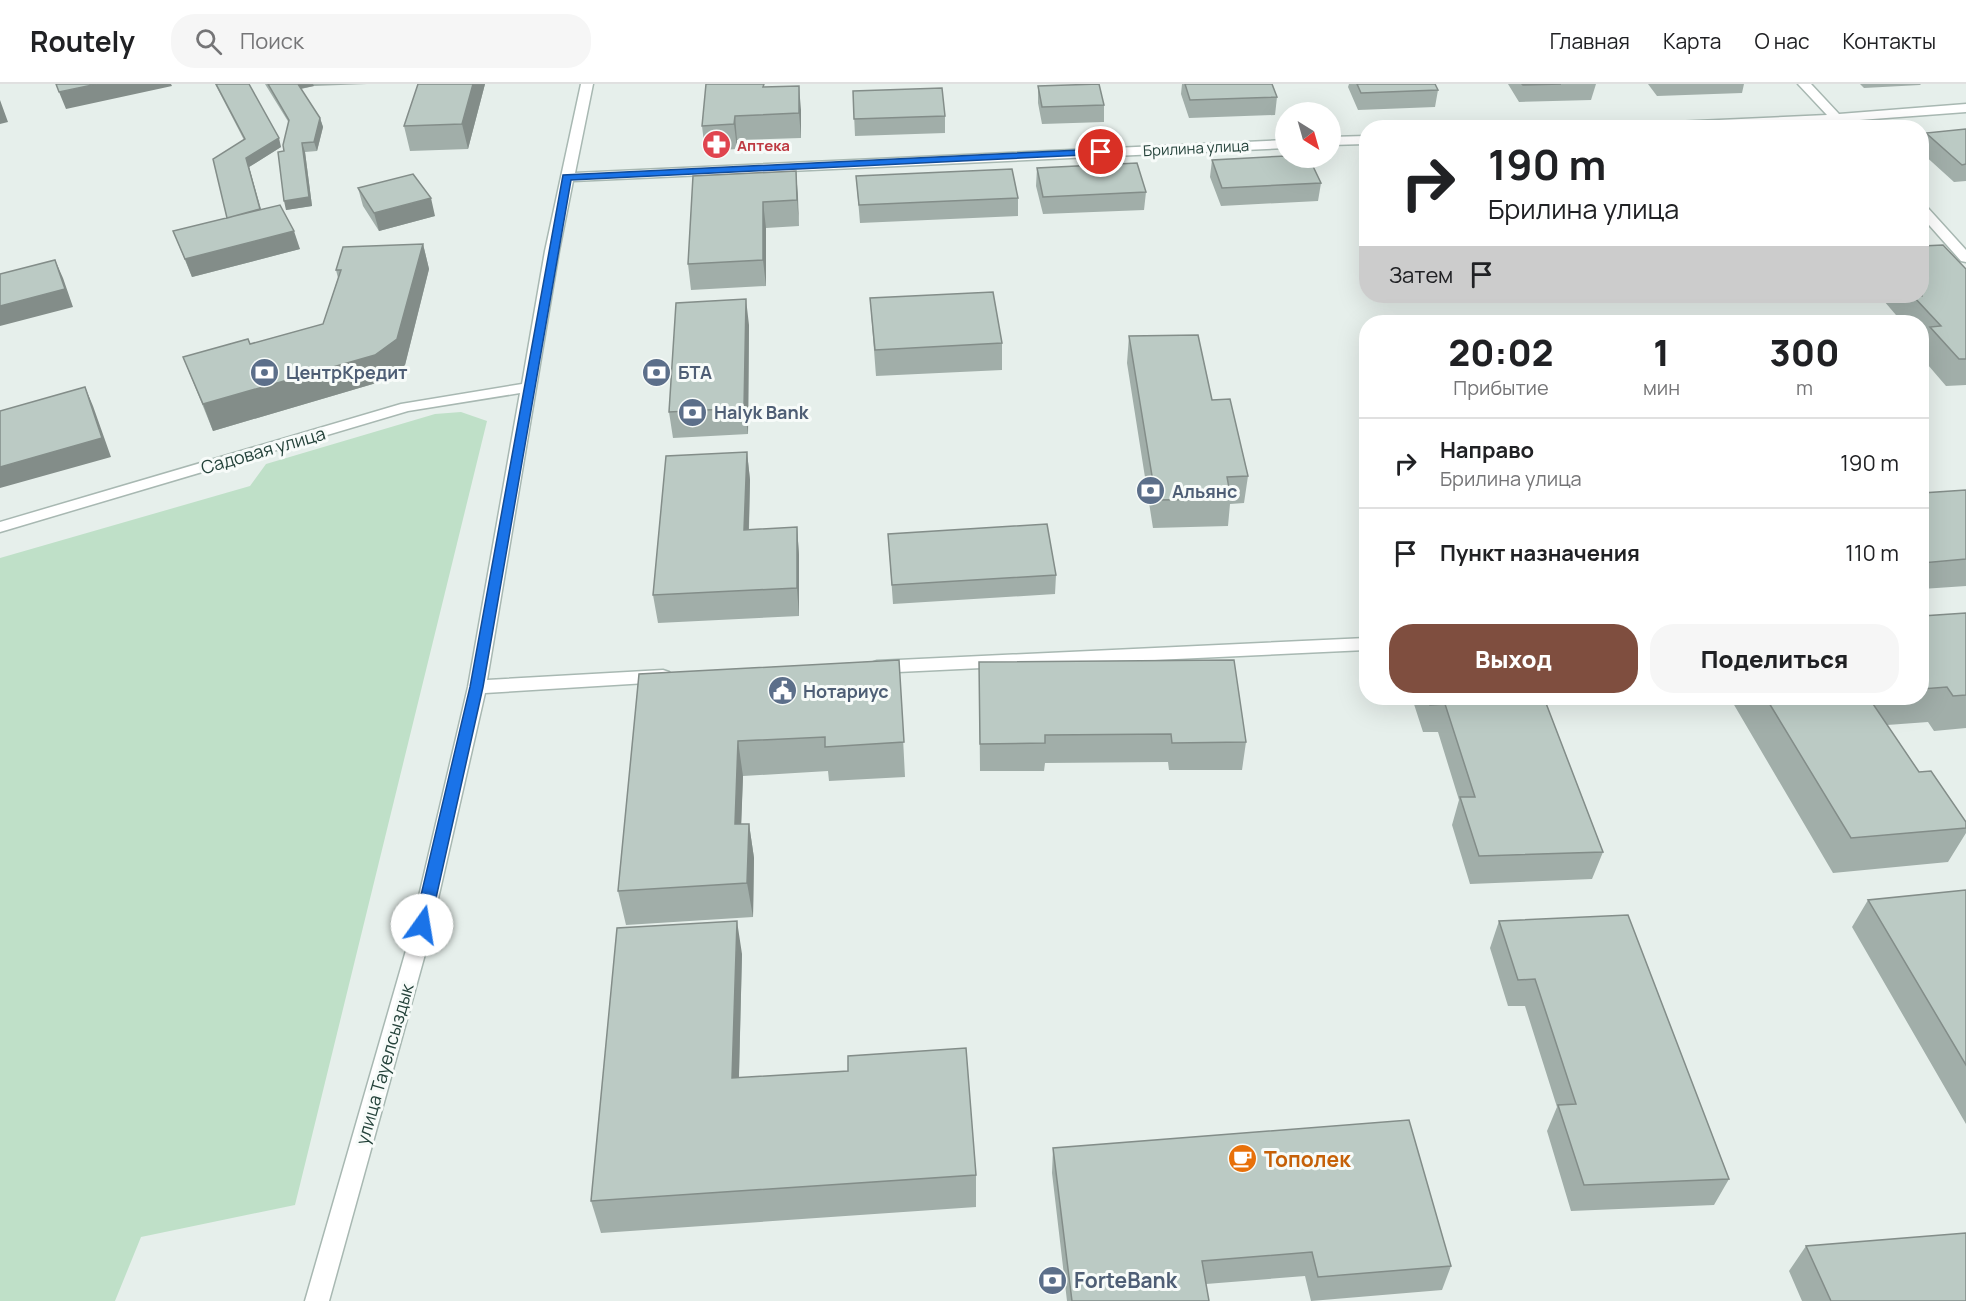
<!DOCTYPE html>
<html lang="ru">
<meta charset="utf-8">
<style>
:root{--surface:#fff;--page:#f6f6f6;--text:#202124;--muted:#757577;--line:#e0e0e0;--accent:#7f4e3f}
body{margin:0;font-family:Manrope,sans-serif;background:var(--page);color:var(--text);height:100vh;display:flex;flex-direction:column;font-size:22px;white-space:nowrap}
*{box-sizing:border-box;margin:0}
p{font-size:20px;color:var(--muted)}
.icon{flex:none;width:33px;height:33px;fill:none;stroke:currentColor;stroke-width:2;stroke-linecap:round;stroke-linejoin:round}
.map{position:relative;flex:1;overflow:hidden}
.details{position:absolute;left:1359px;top:231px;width:570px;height:390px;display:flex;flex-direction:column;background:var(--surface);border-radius:24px;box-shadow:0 6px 24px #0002}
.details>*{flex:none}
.banner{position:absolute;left:1359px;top:36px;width:570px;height:183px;border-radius:24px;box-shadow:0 6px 24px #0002;background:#fff;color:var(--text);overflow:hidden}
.needle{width:39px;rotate:143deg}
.tools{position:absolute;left:1275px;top:18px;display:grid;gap:12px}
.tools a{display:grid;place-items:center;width:66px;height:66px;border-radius:50%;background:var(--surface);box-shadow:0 6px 24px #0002;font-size:30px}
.pin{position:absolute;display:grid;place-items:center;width:51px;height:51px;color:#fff;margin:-26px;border:3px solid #fff;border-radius:50%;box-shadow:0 2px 6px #0007}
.me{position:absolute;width:66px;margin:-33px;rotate:13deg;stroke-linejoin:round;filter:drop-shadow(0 0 4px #0008)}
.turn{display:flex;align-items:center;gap:21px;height:126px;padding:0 30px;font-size:27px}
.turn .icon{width:78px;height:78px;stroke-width:2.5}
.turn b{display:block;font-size:42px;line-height:51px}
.then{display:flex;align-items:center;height:57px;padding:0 30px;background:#0003;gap:12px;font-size:22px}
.eta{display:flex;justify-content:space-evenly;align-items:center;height:102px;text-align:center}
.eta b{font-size:36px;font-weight:800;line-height:42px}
.cta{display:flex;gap:12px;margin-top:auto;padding:12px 30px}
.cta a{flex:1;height:69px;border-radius:24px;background:var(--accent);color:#fff;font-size:24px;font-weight:800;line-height:69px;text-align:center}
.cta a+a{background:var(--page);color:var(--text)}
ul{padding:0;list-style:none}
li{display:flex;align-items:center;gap:18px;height:90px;padding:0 30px;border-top:2px solid var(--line)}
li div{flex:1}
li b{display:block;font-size:22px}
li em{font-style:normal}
header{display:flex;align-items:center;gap:36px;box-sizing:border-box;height:84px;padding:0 30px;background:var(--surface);border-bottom:2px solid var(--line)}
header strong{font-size:28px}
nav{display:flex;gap:33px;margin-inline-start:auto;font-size:21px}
.search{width:420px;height:54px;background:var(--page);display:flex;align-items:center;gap:15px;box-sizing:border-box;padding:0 21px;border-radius:24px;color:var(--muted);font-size:22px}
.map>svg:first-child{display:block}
.green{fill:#bfe0c8}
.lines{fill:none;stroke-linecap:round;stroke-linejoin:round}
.minor-casing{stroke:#a8b8b2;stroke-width:3}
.minor{fill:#fff;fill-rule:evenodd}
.wall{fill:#a1aea9}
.shaded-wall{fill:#838d89}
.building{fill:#bbcac4;stroke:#838d89;stroke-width:1.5}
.route{fill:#1a73e8;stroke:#114b97;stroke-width:1.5}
.labels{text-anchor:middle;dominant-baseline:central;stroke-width:6;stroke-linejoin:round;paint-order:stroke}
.far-health-label{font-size:15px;font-weight:bold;fill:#be3a42;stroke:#f7fbf9;text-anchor:start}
.far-street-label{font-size:15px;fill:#24423a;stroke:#f7fbf9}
.service-label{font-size:18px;font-weight:bold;fill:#4e5e75;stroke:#f7fbf9;text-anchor:start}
.street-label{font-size:18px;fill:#24423a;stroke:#f7fbf9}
.near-food-label{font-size:21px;font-weight:bold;fill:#c56008;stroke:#f7fbf9;text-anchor:start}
.near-service-label{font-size:21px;font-weight:bold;fill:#4e5e75;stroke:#f7fbf9;text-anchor:start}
</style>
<header>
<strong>Routely</strong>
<div class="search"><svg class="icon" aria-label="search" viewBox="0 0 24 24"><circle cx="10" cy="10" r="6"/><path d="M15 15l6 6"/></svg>Поиск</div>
<nav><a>Главная</a><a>Карта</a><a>О нас</a><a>Контакты</a></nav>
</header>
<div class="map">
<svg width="1966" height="1217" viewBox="0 0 1966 1217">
<rect width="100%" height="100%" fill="#e6efeb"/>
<!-- green -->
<path class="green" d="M461,328L487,337L295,1121L141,1153L115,1217H0V474L250,402L266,380L435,330Z"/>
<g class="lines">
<defs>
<path id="minor" d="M581,0H593L575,89L1286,56V64L573,97L559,167L487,596L663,586L669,588L672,592L669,596L663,598L485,609L427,863L329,1217H305L407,863L468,603L520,309L408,327L0,448V438L401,320L522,300L545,167Z
M1798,0H1811L1839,30L1966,20V28L1846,37L1848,40L1843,44L1833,38L1715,44H1624L1630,40L1827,31Z
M1366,52V60L1330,61V53Z
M1922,122L1927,123L1966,166V178L1961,177L1922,133Z
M1366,554V566L877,589L871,587L868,583L871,579L877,577Z"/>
</defs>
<!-- minor casing -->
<use href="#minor" class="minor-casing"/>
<!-- minor -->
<use href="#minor" class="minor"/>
</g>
<!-- wall -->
<path class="wall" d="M215,0H249L281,63L249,83L261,125L300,165L192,193L173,147L227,134L244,56Z
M265,0H367L314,2L301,5L320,34L323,43L317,67L305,68L312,122L286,126L284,67L289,39Z
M418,0H485L468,65L410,67L404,42Z
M1182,0H1272L1277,13L1275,31L1189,34L1181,10Z
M1349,0H1435L1438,6L1435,23L1358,26L1348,3Z
M1508,0H1596L1591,16L1519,18Z
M1648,0H1744L1742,9L1657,12Z
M1860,0H1921L1920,1L1864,4Z
M1038,2L1104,21V38L1042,40L1038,19Z
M767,3L801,26V54L737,56V65L705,67L702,42Z
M853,7L945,32V49L855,52Z
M1966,45V97L1954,98L1922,69V59L1926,49Z
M1212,76L1321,99L1318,117L1221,122L1210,93Z
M1037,84L1146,108L1144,126L1043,130L1036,102Z
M796,87L799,142L766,144V202L691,206L688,180Z
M856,92L1018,114V132L860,139Z
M358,104L435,132L379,147L363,122Z
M423,160L429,185L405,281L383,297L213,347L183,273L250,260L323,240L338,194L336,186Z
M1966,185V301L1946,302L1922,274V238H1902L1884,217H1873L1868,212H1922Z
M870,214L1002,259V286L876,292Z
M749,241L748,350L673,354L669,328Z
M1129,252L1212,316L1248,392L1244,419L1230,420L1228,442L1153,444L1127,279Z
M747,368L750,396L749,446L797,443L799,471V532L658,539L653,511Z
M1966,406V502L1922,505V409Z
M888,450L1056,491L1055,510L893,520Z
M1966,529V644L1934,647L1928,638L1887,641L1919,688L1966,738V749L1948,778L1833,789L1730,614H1922V532Z
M899,576L905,693L829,697L828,687L743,692L741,740H749L754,774L753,833L626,841L618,807L639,590Z
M979,578L1246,658L1242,686H1169L1168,678L1045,679L1044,687H980Z
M1412,614H1544L1603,768L1592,795L1470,800L1452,741L1459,716L1438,648H1423Z
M1966,806V1040L1852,843L1868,816Z
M1499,837L1729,1095L1714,1121L1571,1127L1547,1047L1557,1023L1525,922H1508L1490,864Z
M742,870L739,994L976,1091V1123L601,1149L591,1117Z
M1053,1064L1451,1182L1442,1206L1311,1217L1305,1192L1206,1200L1209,1217H1067L1052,1089Z
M1806,1162L1966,1217H1802L1789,1187Z"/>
<!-- shaded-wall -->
<path class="shaded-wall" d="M97,0H171L172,2L66,25L59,8Z
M297,0H313L314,2L299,5Z
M473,0H485L468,65L462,40Z
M799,2L801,26V54L799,29Z
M0,16L8,38L0,40Z
M735,32L737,56V65L734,40Z
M320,34L323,43L317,67L314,58Z
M279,54L281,63L249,83L264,138L246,74Z
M302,59L305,68L312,122L286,126L284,117Z
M796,87L798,113L799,142L797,116Z
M431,114L435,132L379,147L374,129Z
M763,118L766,144V202L763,176Z
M294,147L300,165L192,193L185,175Z
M423,160L429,185L405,281L383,297L213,347L203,320L375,271Z
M55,176L63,194L73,223L0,242V222Z
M746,215L749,241L748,350L744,324Z
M85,303L93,322L111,373L0,404V383Z
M747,368L750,396L748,473L744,446Z
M797,443L799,471V532L797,504Z
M738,657L743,692L740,774L735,740Z
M749,740L754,774L753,833L747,799Z
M737,837L742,870L738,1027L732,994Z"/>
<!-- building -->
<path class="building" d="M56,0H97L59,8Z
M216,0H249L279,54L246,74L260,125L227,134L213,75L245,55Z
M268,0H298L320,34L314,58L302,59L309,113L284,117L278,68L284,67L283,61L289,36Z
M418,0H473L462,40L404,42Z
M706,0H764L763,3L799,2V29L735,32L734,40L702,42Z
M1099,0L1104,21L1042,23L1038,2Z
M1185,0H1272L1277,13L1190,16Z
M1357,0H1435L1438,6L1361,9Z
M1522,0H1561L1523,1Z
M942,4L945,32L854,35L853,7Z
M1966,45V80L1962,81L1926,49Z
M1286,72V74H1309L1321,99L1222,104L1212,76Z
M1137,79L1146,108L1043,113L1037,84Z
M1012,85L1018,114L859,121L856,92Z
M796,87L797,116L763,118V176L688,180L693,92Z
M413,90L431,114L374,129L358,104Z
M280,121L294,147L185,175L173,147Z
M423,160L397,255L375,271L203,320L183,273L248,255L250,260L323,240L341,186H336L343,163Z
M1943,161L1966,185V275H1959L1930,243L1941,242L1913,212H1922V162Z
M55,176L65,205L0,222V190Z
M993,208L1002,259L875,266L870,214Z
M746,215L744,324L669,328L676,219Z
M1198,251L1212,316L1230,315L1248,392L1227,393L1231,415L1156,416L1129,252Z
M85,303L102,354L0,383V327Z
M747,368L744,446L797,443V504L653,511L666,372Z
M1966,406V475L1922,479V409Z
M1047,440L1056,491L892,501L888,450Z
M1966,529V611L1953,612L1947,603L1922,605V532Z
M899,576L904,658L825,663V653L738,657L735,740H749L747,799L618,807L639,590Z
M1234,576L1246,658L1172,659L1171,650L1045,651V659L980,660L979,578Z
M1428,614H1544L1603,768L1479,772L1460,713H1475L1445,620L1430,621Z
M1766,614H1869L1919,688L1931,687L1966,738V744L1851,754Z
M1966,806V981L1868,816Z
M1628,831L1729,1095L1584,1101L1558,1021L1576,1020L1535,895L1518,896L1499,837Z
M737,837L732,994L848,987V972L966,964L976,1091L591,1117L617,844Z
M1409,1036L1451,1182L1318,1193L1312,1168L1202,1177L1209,1217H1072L1053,1064Z
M1966,1149V1217H1831L1806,1162Z"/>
<!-- route -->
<path class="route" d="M1101,65L1105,68L1104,70L571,96L483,603L430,841L428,845L422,847L417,845L414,841L470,603L563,91Z"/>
<!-- icons -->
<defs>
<symbol id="pharmacy-disc" viewBox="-11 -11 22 22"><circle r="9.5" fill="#e0444e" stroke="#f7fbf9"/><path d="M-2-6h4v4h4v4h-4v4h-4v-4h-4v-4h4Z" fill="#fff"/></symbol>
<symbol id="bank-disc" viewBox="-11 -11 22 22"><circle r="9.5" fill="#5c6f8a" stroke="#f7fbf9"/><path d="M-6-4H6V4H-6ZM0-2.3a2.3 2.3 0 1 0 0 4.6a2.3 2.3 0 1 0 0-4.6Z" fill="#fff"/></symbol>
<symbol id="civic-disc" viewBox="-11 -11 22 22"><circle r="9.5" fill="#5c6f8a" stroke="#f7fbf9"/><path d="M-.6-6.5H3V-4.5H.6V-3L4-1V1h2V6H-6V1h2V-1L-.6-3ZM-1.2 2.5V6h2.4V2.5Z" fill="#fff"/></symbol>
<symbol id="cafe-disc" viewBox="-11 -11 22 22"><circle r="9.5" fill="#e8710a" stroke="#f7fbf9"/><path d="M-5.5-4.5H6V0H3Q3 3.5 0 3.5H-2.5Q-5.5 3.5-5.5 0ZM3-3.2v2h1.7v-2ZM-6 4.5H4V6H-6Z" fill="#fff"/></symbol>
</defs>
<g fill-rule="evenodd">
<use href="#pharmacy-disc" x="700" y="44" width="33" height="33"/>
<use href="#bank-disc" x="248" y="272" width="33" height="33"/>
<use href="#bank-disc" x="640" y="272" width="33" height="33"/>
<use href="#bank-disc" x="676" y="312" width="33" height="33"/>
<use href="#bank-disc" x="1134" y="390" width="33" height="33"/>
<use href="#civic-disc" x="766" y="590" width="33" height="33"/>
<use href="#cafe-disc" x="1226" y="1058" width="33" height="33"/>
<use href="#bank-disc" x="1036" y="1180" width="33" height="33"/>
</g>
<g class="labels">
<!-- far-health labels -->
<g class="far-health-label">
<text x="737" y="61">Аптека</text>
</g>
<!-- far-street labels -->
<g class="far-street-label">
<text transform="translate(1196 64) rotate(-3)">Брилина улица</text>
</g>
<!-- service labels -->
<g class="service-label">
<text x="286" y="288">ЦентрКредит</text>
<text x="678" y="288">БТА</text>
<text x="714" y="328">Halyk Bank</text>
<text x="1172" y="407">Альянс</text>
<text x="803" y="607">Нотариус</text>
</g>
<!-- street labels -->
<g class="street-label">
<text transform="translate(263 366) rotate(-16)">Садовая улица</text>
<text transform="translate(384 980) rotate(-74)">улица Тауелсыздык</text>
</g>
<!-- near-food labels -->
<g class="near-food-label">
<text x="1264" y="1075">Тополек</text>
</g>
<!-- near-service labels -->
<g class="near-service-label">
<text x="1074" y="1196">ForteBank</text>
</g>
</g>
</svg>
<div class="tools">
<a><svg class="needle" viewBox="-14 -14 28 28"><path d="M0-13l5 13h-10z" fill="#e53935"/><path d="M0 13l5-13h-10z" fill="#757577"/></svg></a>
</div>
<div class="pin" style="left:1101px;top:68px;background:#d93025"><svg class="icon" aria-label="arrive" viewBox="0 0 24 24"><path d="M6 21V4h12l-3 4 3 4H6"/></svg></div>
<svg class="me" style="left:422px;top:841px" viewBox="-20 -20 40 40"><circle r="19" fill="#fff"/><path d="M0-13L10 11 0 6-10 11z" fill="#1a73e8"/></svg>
<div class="banner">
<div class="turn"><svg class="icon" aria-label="right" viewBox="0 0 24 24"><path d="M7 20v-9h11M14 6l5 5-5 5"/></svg><div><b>190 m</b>Брилина улица</div></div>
<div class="then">Затем<svg class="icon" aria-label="arrive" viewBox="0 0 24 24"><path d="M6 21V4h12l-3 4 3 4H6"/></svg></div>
</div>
<section class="details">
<div class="eta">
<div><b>20:02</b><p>Прибытие</p></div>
<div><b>1</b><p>мин</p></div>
<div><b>300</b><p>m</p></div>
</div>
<ul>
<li><svg class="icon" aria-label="right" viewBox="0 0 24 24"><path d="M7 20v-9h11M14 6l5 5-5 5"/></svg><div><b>Направо</b><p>Брилина улица</p></div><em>190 m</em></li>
<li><svg class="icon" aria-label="arrive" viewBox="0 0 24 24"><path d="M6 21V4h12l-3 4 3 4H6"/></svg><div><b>Пункт назначения</b></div><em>110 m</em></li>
</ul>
<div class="cta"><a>Выход</a><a>Поделиться</a></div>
</section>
</div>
